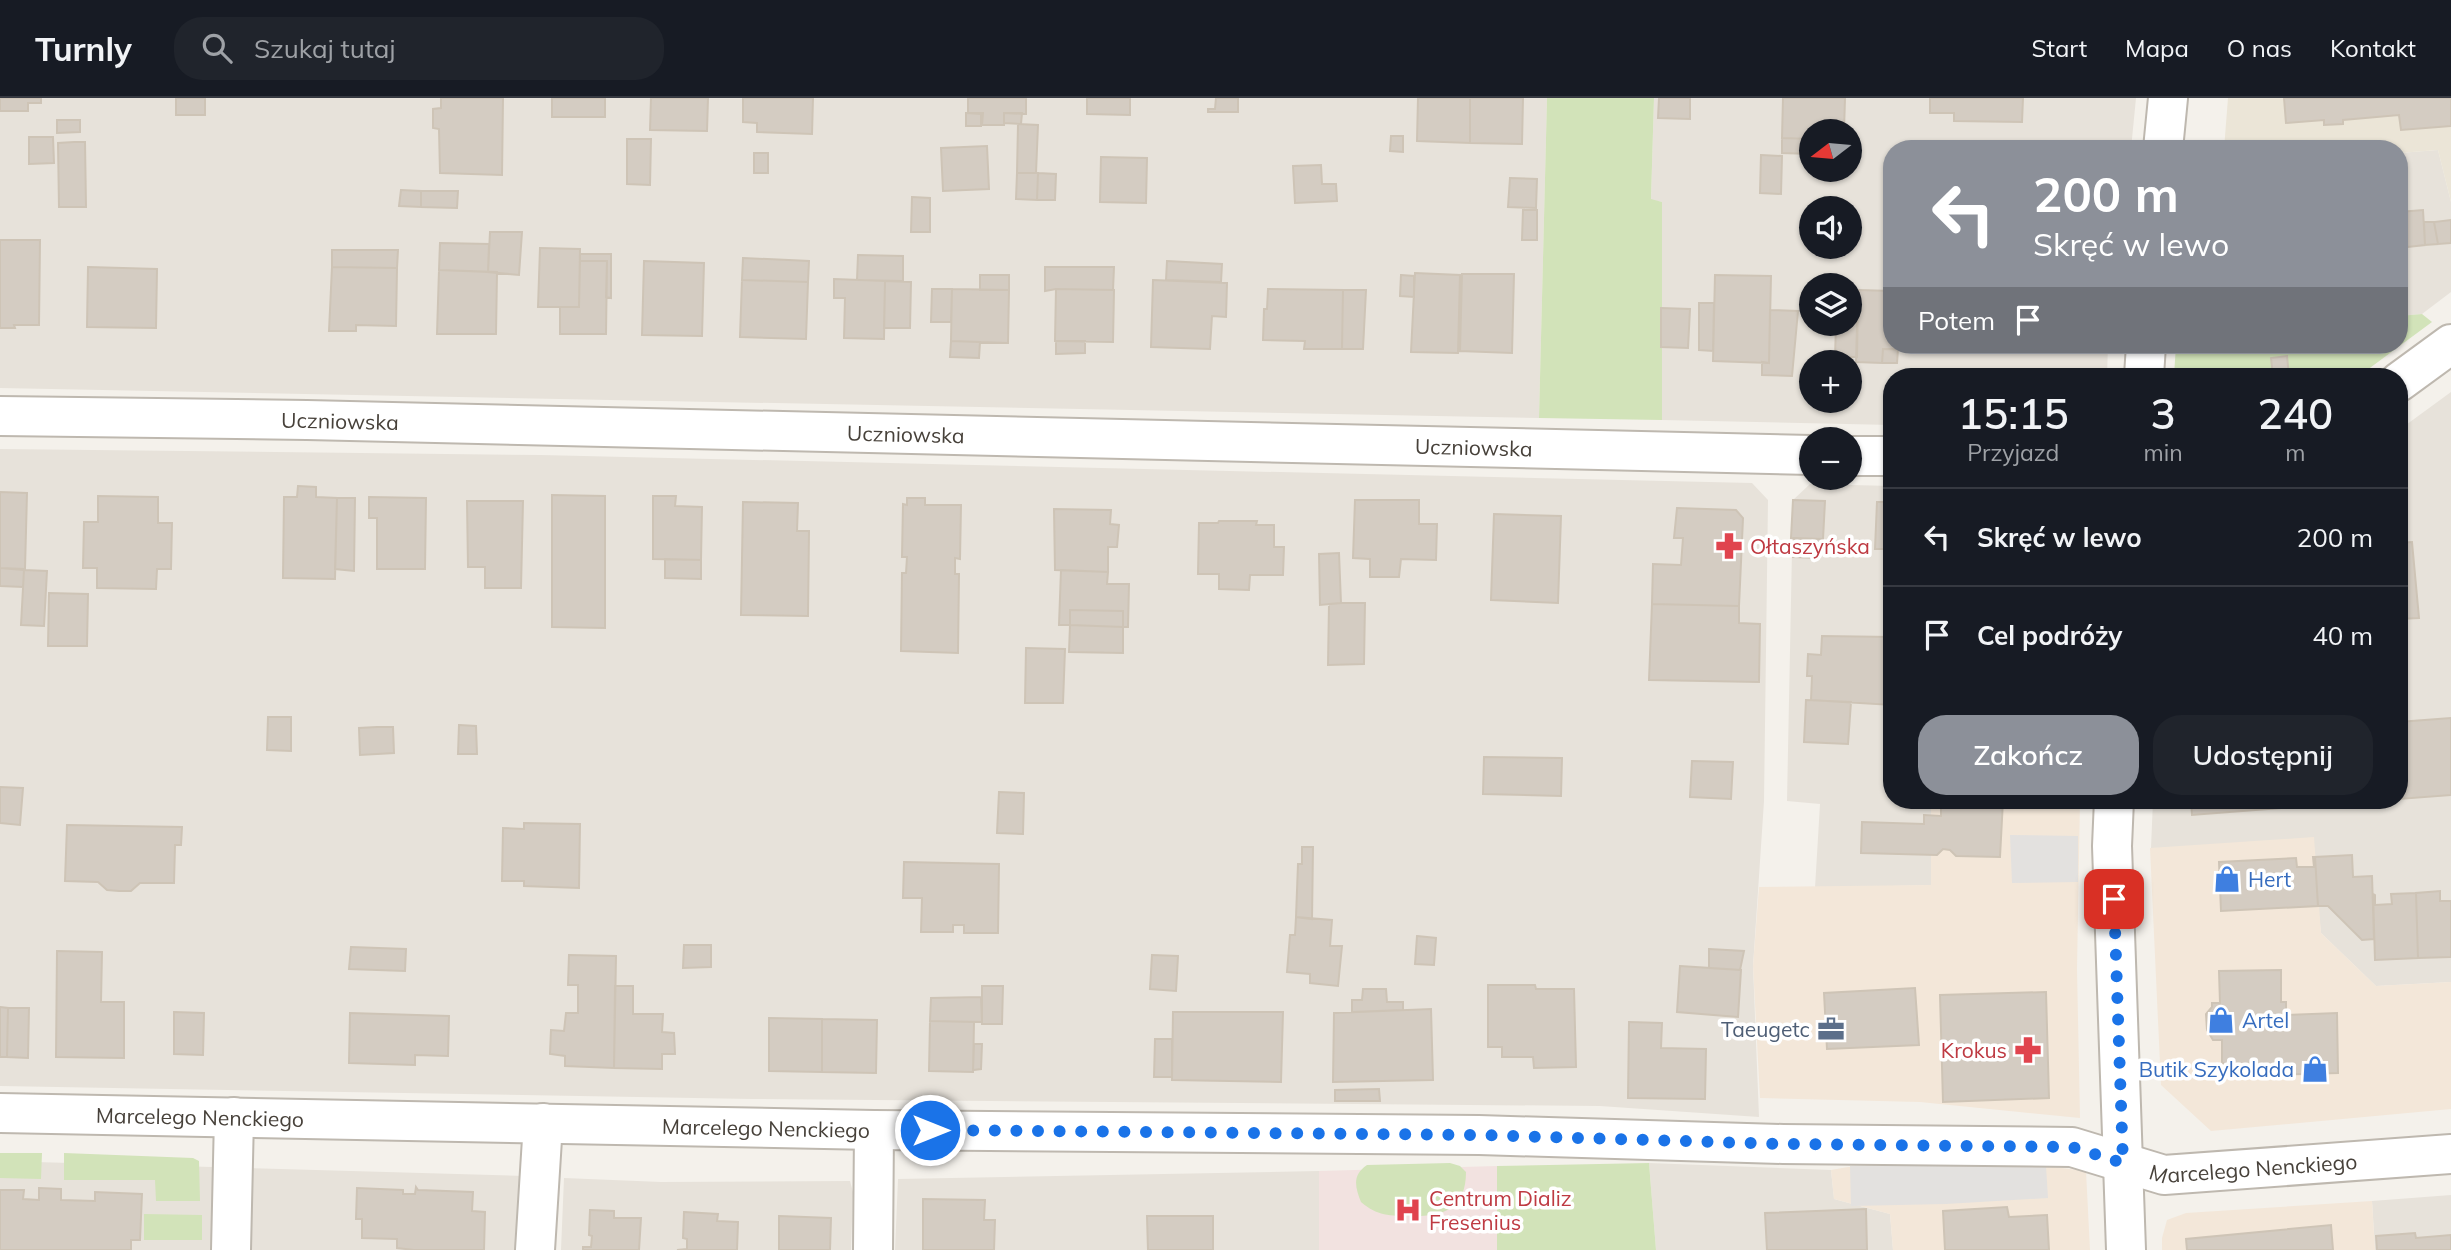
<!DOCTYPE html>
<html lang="pl">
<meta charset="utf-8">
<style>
:root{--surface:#171b24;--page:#20242c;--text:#f1f3f6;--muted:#9ea1a6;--line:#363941;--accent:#8c9099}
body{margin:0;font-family:Mulish,sans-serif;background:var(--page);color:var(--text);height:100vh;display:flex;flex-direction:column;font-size:26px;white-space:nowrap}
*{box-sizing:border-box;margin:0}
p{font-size:23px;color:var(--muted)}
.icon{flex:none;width:38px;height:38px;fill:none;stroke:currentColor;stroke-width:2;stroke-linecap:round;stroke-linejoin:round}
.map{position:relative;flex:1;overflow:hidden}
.drawer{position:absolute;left:1883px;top:270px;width:525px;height:441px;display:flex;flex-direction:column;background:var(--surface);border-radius:28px;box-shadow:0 2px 5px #0004}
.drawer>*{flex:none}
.guide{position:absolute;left:1883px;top:42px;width:525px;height:214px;border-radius:28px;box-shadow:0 2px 5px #0004;background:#8c9099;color:#fff;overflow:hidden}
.needle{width:46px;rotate:254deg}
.controls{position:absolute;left:1799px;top:21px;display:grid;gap:14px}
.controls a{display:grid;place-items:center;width:63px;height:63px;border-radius:50%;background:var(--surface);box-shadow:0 2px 5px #0004;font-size:35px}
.pin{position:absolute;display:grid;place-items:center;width:60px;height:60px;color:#fff;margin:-30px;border-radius:14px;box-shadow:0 4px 10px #0006}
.me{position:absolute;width:77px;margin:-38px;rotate:90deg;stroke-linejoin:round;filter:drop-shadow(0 0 5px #0008)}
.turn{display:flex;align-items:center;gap:24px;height:147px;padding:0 35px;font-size:32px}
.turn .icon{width:91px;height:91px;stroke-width:2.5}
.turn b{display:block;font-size:49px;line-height:60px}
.then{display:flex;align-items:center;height:66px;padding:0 35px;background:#0003;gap:14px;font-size:26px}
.eta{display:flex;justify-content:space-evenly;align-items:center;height:119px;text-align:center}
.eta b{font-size:42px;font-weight:600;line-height:49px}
.action{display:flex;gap:14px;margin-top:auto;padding:14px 35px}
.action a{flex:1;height:80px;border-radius:28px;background:var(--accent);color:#fff;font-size:28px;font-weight:600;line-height:80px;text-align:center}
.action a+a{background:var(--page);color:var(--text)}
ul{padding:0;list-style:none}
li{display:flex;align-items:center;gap:21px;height:98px;padding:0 35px;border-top:2px solid var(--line)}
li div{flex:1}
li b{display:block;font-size:26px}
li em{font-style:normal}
header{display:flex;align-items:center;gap:42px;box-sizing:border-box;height:98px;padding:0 35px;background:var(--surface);border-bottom:2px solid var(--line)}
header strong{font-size:33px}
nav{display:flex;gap:38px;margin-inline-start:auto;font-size:24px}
.search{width:490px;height:63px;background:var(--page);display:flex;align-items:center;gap:18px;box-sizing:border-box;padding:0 24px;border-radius:28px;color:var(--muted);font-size:26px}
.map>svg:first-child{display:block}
.residential{fill:#e7e2da;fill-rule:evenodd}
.commercial{fill:#f3e7d9}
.education{fill:#ebe5d7}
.medical{fill:#f2e2e0}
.green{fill:#d2e3b9}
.parking{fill:#e3e1df}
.building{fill:#d4ccc2;stroke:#cec4b6;stroke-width:2}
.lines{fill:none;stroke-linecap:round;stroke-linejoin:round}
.minor-casing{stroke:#beb8af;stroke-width:42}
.minor{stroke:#fff;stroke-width:38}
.route{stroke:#1a73e8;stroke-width:12;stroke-dasharray:0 21.6}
.labels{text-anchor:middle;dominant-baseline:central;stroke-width:7;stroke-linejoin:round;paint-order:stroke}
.street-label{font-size:21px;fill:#47413a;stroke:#fff}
.health-label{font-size:21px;fill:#be3a42;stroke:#fff;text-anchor:start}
.shop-label{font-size:21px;fill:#366cbe;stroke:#fff;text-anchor:start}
.service-label{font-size:21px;fill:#4e5e75;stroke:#fff;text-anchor:end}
</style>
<header>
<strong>Turnly</strong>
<div class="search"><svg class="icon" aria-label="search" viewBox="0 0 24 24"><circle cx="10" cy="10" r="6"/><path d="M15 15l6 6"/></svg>Szukaj tutaj</div>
<nav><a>Start</a><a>Mapa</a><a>O nas</a><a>Kontakt</a></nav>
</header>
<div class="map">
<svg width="2451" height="1152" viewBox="0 0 2451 1152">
<rect width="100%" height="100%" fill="#f4f1eb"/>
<!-- residential -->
<path class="residential" d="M0,0H1547L1539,320L0,290Z
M1654,0H2136L2131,51H1892V247H2108L2107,278H1892V327L1662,322V104L1651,102ZM1811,33H1850V72H1811ZM1811,110H1850V149H1811ZM1811,187H1850V226H1811ZM1811,264H1850V303H1811Z
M2438,52L2451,104V194L2422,216L2399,218V55Z
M2451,294V884L2376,888L2321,835L2318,808L2151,750L2153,702H2399V332Z
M0,351L541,357L1752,385L1768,402L1764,703L1753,868L1759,1019L1600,1008L752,1001L0,988Z
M1810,386L1892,388V702H1931V787L1815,790L1820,706L1787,703L1793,402Z
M0,1063L524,1078L519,1152H0Z
M1649,1065L1831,1072L1834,1101L1890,1116L1893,1152H1656Z
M1319,1073V1152H895L898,1081Z
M564,1080L661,1084L850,1083L853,1094L851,1152H561Z
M2451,1097V1152H2375L2372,1103Z"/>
<!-- commercial -->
<path class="commercial" d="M1931,702H2080L2077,871L2080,1020L1920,1004L1760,1000L1753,868L1759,789L1931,787Z
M2314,739L2321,835L2376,888L2451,884V1011L2211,1033L2161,987L2150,750Z
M2046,1068L2086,1073L2090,1152H1893L1890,1116L1834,1101L1831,1072L1848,1069Z
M2372,1103L2375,1152H2162V1140L2167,1122L2186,1115Z"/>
<!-- education -->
<path class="education" d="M2228,0H2451V104L2438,52L2399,55V51H2224Z"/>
<!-- medical -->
<path class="medical" d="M1497,1068V1152H1319V1073Z"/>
<!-- green -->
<path class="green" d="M1547,0H1654L1651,101L1662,104V322L1539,320Z
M2422,216L2432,224L2359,278H2174L2176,247H2399V218Z
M0,1055H42L41,1081L0,1080Z
M64,1055L193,1060L199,1063L200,1103H156L155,1082H64Z
M1450,1065L1460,1068L1466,1074C1466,1111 1443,1119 1411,1118C1390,1118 1377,1118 1361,1104C1355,1089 1352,1077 1367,1067Z
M1649,1065L1656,1152H1497V1068Z
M144,1116L202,1117V1142H144Z"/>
<!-- parking -->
<path class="parking" d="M2010,737L2078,738V784L2012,785Z
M1850,1068H2046L2048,1100L1946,1106L1851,1108Z"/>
<!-- building -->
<path class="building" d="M0,0H41V5H28V13H0Z
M176,0H205V17H176Z
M441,0H503L502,77L440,75L439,31L433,30V11L441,10Z
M552,0H605V19H552Z
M651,0H708L707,33L650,32Z
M743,0H813L812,36L757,34V25L743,24Z
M968,0H1026V16L1004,15V27H982L983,15H968Z
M1087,0H1130V17L1087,16Z
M1216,0H1238V14H1208V11H1215Z
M1418,0H1470V45L1417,43Z
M1470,0H1523L1522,46L1470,45Z
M1659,0H1690V21L1658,20Z
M1783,0H1845L1844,33H1811V41L1782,40Z
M1930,0H2023L2022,24L1954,23V15H1930Z
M2284,0H2451V28L2401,32L2399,17L2343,22V26L2324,27V22L2286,25Z
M966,15L981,16V28H966Z
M1004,15H1022L1021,26L1004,25Z
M57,22H80V34L57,35Z
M1018,26L1038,27L1036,75H1017Z
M1391,38H1403V54L1390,53Z
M29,39H53L54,65L29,66Z
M1782,40L1811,41V56L1782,55Z
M627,41H651L650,87L627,86Z
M74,44H85L86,109H59L58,45Z
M987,48L989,91L943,93L941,50Z
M754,55H768V75H754Z
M1761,57L1782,58L1781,96L1760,95Z
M1101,59L1147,60L1146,105L1100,104Z
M1321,67L1322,86H1336L1337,103L1295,105L1293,68Z
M1017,75H1038L1037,102L1016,101Z
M1038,75L1056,76L1055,102H1037Z
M1510,80L1537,81L1536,110L1508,109Z
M401,92L421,93V109L399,108Z
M421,93H458L457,110L421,109Z
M912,99L930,100V134H911Z
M1523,112H1537V142H1522Z
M2423,112L2425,147L2399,150V114Z
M2451,122V145L2438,146L2434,124Z
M2424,124H2434L2438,146L2425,147Z
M490,134H522L519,177L488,174Z
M0,142H40L39,227H14L15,230H0Z
M440,145L489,146L488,174L439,172Z
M540,150L580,151L579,209H538Z
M332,152H398L397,170L332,169Z
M580,156H611V200L606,199L607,163H580Z
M858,157L903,158V183L857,182Z
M743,160L809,163L808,184L742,182Z
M580,163H607L606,236H560V209H579Z
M644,163L704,165L702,238L642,237Z
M1167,163L1222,166L1221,184L1166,182Z
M88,169L157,171L156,230L87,229Z
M332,169L397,170L396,228L356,227V233H329Z
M1045,169H1114L1113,192L1056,191L1045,193Z
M439,172L497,174L496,236H437Z
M1415,175L1460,177L1458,255L1411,254Z
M1462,176H1514L1512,255L1460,253Z
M980,177H1009V192H980Z
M1401,177L1414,178V199L1400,198Z
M1715,177L1771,178L1769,265L1713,263Z
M834,181L885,183L884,241L844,240L845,200H834Z
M742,182L808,184L806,241L740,239Z
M1153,182L1227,185L1226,219L1212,218L1210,251L1151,249Z
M885,183L911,184L910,230H884Z
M932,191H952L951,224H931Z
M952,191L1009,192L1008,245L951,243Z
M1056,191L1114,192L1113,244L1055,243Z
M1268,191L1343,192L1342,251H1304L1305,243L1263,242L1264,211H1267Z
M1343,192H1366L1363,251H1342Z
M1858,192L1892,193V247H1915V252L1883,251L1882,265L1856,264Z
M1850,201H1858L1857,259H1835L1836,226H1850Z
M1699,205H1714L1713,253L1699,252Z
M1661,210L1690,211L1688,250L1661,249Z
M1770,212L1798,213L1792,278L1762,277V264L1769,265Z
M951,243L980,244L979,260L950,259Z
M1056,243H1085V255L1056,256Z
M1883,251H1898L1897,265H1882Z
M2287,258L2289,278H2273L2271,260Z
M298,388L316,389V399L337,400L335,481L283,480L284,399H297Z
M0,394L27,395L25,471L0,470Z
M552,397L605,398V530L552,529Z
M98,398L158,399V425H172L171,471H157L156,491L97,490V470H83L84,424H98Z
M653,398H676L675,408L702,409L701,462L653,461Z
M369,399L426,400L425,471H377V420H369Z
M337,400H355L354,473L335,471Z
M907,400H925V407H961L960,461L955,460V476H959L958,555L901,553L902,475H906L907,459H902L903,406L907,407Z
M1355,402H1419V426H1437L1436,462L1401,461L1399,479H1370V461L1353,460Z
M1793,402L1825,403L1823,441L1791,440Z
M467,403H523L521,490H485V469H468Z
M743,404L798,405L797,433H809L808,518L741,517Z
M1877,404H1892V451H1875Z
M1677,410L1736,412L1743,420L1739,508L1652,506L1653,466L1681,467L1683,440H1674Z
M1054,411L1111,412L1110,426L1119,427L1117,449H1108V474L1055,472Z
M1494,416L1561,418L1558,505L1491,502Z
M1219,423H1257L1256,427H1274V449H1284L1283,477H1250L1249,492L1219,491V476H1198L1199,425H1218Z
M1794,440L1822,441L1820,460L1793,459Z
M2412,444L2419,520L2399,521V445Z
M1339,455L1341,505L1320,507L1319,456Z
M665,461L701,462V481L665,480Z
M0,470L24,472L23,489L0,488Z
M24,472L47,473L44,528L21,527Z
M1061,472L1108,474L1107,486H1129L1128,529H1123V513L1070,512V527H1059Z
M49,495L88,496L87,548H48Z
M1341,505H1365L1364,566L1328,567L1329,506Z
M1652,506L1739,508V525L1760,526L1759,584L1649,582Z
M1070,512L1123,513V529L1070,527Z
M1070,527L1123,529V555L1069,554Z
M1822,538L1892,539V607L1811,602L1812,578H1807L1808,556L1821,557Z
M1026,550L1065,551L1063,605H1025Z
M1806,602L1851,604L1848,646L1804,644Z
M268,619H291V653L267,652Z
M2451,620V697L2399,701V624Z
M459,627L476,628L477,656H458Z
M377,629H393L394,655L360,657L359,630Z
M1484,659L1562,660L1561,698L1483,696Z
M1692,663L1733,664L1731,701L1690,699Z
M0,689L23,690L20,727L0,725Z
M999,694L1024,695L1023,736L997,735Z
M1941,702H2003L2000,759L1956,758L1950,752L1943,751L1937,757L1861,755L1862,724L1924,726V717L1941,718Z
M2191,702H2387L2192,717Z
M524,725L580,726L579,790L524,788V783H502L503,730L524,731Z
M67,727L182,729L181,747H175L174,785H140L131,793H119L107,792L98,784L65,783Z
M1302,749H1313L1312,821L1296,819L1298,766H1302Z
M2352,757L2353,779L2372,778L2374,841L2362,842L2328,808H2318L2315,759Z
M2313,759H2315L2318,808L2221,813L2219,764L2296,760L2297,769H2314Z
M904,764L999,766L998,835H964V827H953V834H921L922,800H903Z
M2440,793V803H2451V859L2418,860L2416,795Z
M2416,795L2418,860L2375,862L2373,796L2375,797V807L2392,806L2391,796Z
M1296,819L1332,822L1330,848H1342L1338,888L1310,885V876L1287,874L1290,837H1295Z
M1417,838L1436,840L1434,867L1415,866Z
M684,847H711V869L683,870Z
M351,849L406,851L405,873L349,871Z
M1709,851L1744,853L1740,872L1709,870Z
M57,853L102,854L101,904H124V960L56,959Z
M569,857L616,858L614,970L565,968V958L550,956L551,932L564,933L566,915H578V887H568Z
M1152,857L1178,858L1176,893L1150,891Z
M1680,868L1741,872L1738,919L1677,914Z
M2281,872V904H2286V917L2337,915L2338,975L2237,978L2222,964V942H2213L2207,932L2206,916L2212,909V905H2220L2219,873Z
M1488,887H1535L1536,891H1574L1576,969L1534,970L1533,959H1502V949H1488Z
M615,888H633V916H663L662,934L674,935L675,956H662V971L614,970Z
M982,888H1003L1002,926H982Z
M1915,890L1919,947L1827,951L1824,895Z
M1363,891H1386L1387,904H1403V912L1352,914V902H1362Z
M2046,894L2049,1000L1943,1004L1940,897Z
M981,899L982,924L930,923L931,900Z
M0,909L8,910L7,959H0Z
M8,910H29L28,960L7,959Z
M1431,911L1433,982L1333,984L1334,915Z
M174,914L204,915L203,957L174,956Z
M1173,914H1283L1281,984L1172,982Z
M350,915L449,918L448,958L415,957V967L349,965Z
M769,920L822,921V974L769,973Z
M822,921L877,922L876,975L822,974Z
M930,923L974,924L973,974L929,973Z
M1629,924L1662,925L1661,950L1706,951L1705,1001L1628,1000Z
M1155,941H1172V979H1154Z
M974,946H982L981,971L973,972Z
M1379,991L1380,1003H1335V992Z
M416,1089L418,1092L473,1094L472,1113L485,1114L484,1152H414L397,1150V1141L362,1140V1121H356L357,1090L403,1092V1096H415Z
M39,1090L61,1091V1102L95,1103V1094L142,1096L140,1142H131V1152H0V1092H24L23,1101L39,1102Z
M923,1101L985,1102L984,1122H995L994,1152H923Z
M2007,1109L2009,1119L2047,1117L2049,1152H1945L1943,1113Z
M1866,1111L1867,1152H1767L1765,1115Z
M590,1112L614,1113V1120H641L639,1152H583V1149H591L592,1138L589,1137Z
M684,1114L718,1116L717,1123L738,1124L737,1152H677L687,1151V1141L683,1140Z
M779,1118L831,1120L830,1152H779Z
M1147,1118H1213V1152H1148Z
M2331,1127L2333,1152H2187L2186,1141Z
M2415,1135L2416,1140L2451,1137V1152H2377L2376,1138Z"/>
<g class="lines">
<defs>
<g id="minor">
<path d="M2163,51L2168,0"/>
<path d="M2144,278L2146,247"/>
<path d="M2399,284L2451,246"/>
<path id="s1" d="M0,318L307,322L1811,357"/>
<path d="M1850,358H1892"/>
<path d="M2114,702L2112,748L2126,1152"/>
<path id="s2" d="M0,1015L874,1032L1479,1037L1783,1046L2072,1049L2164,1077L2451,1056"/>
<path d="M231,1152L234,1019"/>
<path d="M535,1152L543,1025"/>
<path d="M873,1152L874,1032"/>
</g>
</defs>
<!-- minor casing -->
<use href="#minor" class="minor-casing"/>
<!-- minor -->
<use href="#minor" class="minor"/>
</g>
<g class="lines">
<!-- route -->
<path class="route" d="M930,1032L1479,1037L1783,1046L2072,1049L2123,1065L2114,801"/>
</g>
<!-- icons -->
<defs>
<symbol id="pharmacy-bare" viewBox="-9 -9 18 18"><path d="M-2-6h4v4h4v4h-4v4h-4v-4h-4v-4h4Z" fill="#e0444e" stroke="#fff" stroke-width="2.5" paint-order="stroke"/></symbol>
<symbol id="shop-bare" viewBox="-9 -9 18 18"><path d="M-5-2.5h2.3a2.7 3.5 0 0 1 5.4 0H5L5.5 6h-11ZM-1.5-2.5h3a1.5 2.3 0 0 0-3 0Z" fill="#3f7fe0" stroke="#fff" stroke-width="2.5" paint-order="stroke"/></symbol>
<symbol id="office-bare" viewBox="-9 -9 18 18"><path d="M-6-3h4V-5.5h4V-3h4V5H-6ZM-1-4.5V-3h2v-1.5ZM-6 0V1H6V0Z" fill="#5c6f8a" stroke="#fff" stroke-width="2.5" paint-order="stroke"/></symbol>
<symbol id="hospital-bare" viewBox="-9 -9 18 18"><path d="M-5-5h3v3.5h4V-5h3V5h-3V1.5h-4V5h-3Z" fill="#e0444e" stroke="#fff" stroke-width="2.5" paint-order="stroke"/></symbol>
</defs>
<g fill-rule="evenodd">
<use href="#pharmacy-bare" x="1710" y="429" width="38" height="38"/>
<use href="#shop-bare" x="2208" y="762" width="38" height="38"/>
<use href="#shop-bare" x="2202" y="903" width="38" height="38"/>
<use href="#office-bare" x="1812" y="912" width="38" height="38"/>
<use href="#pharmacy-bare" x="2009" y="933" width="38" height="38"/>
<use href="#shop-bare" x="2296" y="952" width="38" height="38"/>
<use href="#hospital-bare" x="1389" y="1093" width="38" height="38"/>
</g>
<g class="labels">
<!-- street labels -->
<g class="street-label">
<text stroke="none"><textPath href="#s1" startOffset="340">Uczniowska</textPath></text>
<text stroke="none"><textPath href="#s1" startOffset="906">Uczniowska</textPath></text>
<text stroke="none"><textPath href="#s1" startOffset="1474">Uczniowska</textPath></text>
<text stroke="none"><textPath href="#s2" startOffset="200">Marcelego Nenckiego</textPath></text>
<text stroke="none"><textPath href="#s2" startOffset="766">Marcelego Nenckiego</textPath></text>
<text stroke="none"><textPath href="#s2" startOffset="2258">Marcelego Nenckiego</textPath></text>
</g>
<!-- health labels -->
<g class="health-label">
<text x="1750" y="448">Ołtaszyńska</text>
<text x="2007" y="952" text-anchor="end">Krokus</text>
<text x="1429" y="1100">Centrum Dializ<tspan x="1429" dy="24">Fresenius</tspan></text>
</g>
<!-- shop labels -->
<g class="shop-label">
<text x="2248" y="781">Hert</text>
<text x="2242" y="922">Artel</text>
<text x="2294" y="971" text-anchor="end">Butik Szykolada</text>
</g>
<!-- service labels -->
<g class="service-label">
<text x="1810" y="931">Taeugetc</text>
</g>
</g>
</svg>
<div class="controls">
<a><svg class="needle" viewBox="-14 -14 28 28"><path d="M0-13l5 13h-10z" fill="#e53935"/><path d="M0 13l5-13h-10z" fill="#9ea1a6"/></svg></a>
<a><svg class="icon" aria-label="sound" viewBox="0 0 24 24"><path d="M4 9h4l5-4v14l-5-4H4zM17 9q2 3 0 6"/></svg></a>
<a><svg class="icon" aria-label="layers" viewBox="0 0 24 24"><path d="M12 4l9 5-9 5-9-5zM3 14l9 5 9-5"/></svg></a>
<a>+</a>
<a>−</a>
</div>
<div class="pin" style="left:2114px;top:801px;background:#d93025"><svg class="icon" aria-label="arrive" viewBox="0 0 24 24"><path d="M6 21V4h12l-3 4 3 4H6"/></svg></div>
<svg class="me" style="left:930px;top:1032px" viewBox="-20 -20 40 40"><circle r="17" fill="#1a73e8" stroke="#fff" stroke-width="3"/><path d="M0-11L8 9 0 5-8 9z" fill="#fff"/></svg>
<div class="guide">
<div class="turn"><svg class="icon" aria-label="left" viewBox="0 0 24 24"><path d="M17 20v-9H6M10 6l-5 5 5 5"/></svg><div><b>200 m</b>Skręć w lewo</div></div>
<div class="then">Potem<svg class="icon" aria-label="arrive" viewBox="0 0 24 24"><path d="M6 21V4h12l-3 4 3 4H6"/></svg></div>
</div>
<section class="drawer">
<div class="eta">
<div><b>15:15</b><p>Przyjazd</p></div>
<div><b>3</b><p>min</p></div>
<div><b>240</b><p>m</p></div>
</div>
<ul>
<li><svg class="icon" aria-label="left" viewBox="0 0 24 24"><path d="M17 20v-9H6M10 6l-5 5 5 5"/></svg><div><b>Skręć w lewo</b></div><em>200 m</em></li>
<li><svg class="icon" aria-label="arrive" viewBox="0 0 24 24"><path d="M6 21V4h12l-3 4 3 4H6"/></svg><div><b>Cel podróży</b></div><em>40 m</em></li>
</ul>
<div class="action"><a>Zakończ</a><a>Udostępnij</a></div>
</section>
</div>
